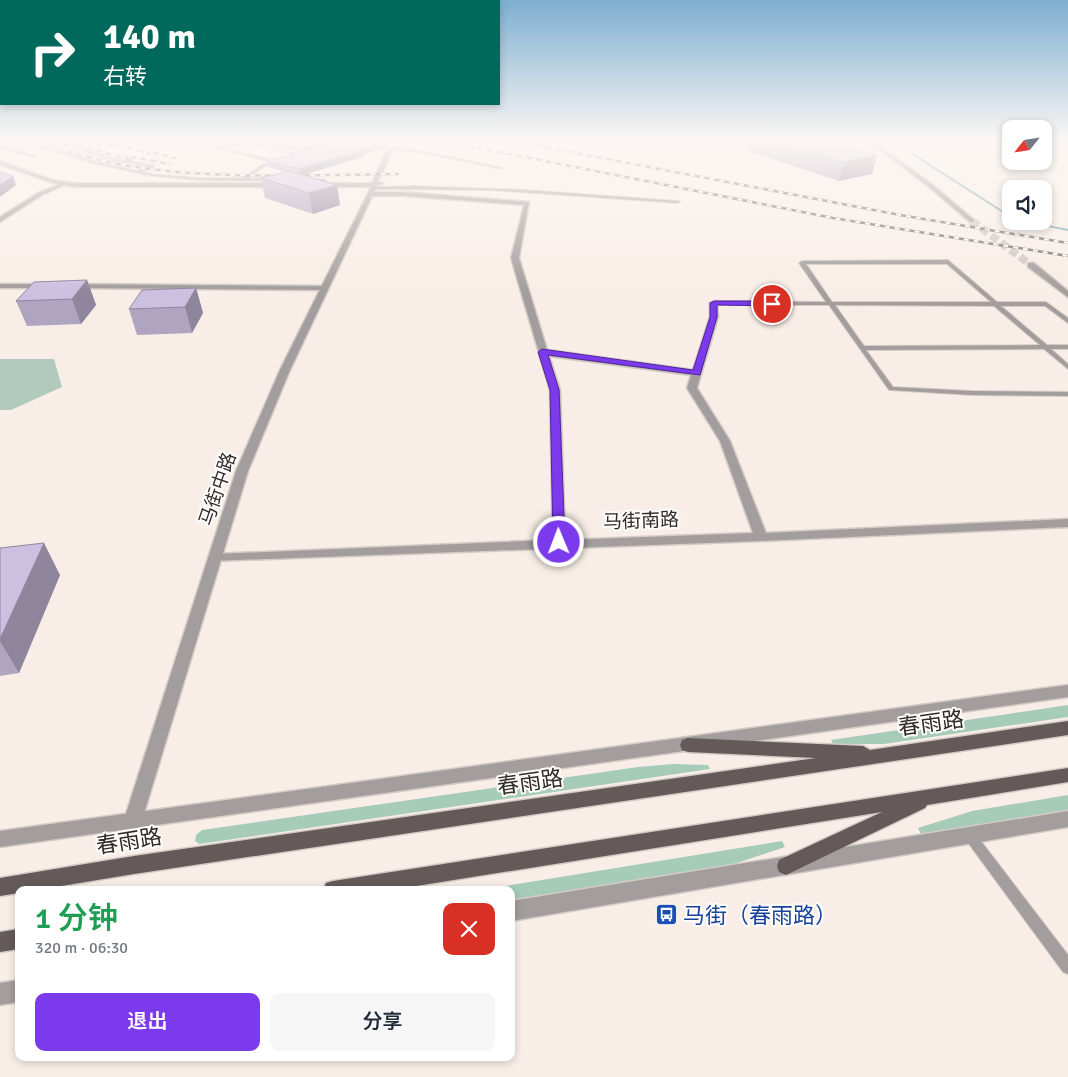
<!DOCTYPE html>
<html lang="zh">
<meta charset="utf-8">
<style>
:root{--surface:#fff;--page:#f6f6f7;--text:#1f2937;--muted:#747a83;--accent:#7c3aed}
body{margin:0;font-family:Signika,"Noto Sans SC",sans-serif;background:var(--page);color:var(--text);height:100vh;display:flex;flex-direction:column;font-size:19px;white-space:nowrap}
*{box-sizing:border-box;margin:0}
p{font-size:16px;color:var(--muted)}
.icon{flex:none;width:28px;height:28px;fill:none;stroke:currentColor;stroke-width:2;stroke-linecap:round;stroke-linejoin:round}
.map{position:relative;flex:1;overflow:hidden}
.details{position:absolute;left:15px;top:886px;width:500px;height:175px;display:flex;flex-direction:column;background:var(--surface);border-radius:10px;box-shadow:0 2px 8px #0003}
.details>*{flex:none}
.banner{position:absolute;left:0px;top:0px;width:500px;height:105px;box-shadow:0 2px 8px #0003;background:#00695c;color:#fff;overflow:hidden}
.needle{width:32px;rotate:240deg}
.fabs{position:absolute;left:1002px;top:120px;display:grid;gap:10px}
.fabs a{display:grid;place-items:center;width:50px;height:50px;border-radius:10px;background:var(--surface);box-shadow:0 2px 8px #0003;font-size:25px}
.pin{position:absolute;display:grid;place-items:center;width:42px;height:42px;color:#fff;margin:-21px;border:2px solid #fff;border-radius:50%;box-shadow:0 1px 5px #0007}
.me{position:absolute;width:55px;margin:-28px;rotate:359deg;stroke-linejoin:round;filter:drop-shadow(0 0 4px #0008)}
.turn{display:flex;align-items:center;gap:18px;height:105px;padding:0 20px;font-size:22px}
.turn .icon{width:65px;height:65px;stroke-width:2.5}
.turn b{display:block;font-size:35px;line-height:42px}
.round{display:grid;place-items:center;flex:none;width:52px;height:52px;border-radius:10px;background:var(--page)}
.headline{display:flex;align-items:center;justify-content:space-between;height:85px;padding:0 20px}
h1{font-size:30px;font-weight:600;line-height:38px;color:#1e9e55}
.cta{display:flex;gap:10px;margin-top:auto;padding:10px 20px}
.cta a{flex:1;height:58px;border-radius:10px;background:var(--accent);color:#fff;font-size:20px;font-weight:600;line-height:58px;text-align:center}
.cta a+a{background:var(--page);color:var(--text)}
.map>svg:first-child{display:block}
.green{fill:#b2cabe}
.forest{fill:#a6cbb9}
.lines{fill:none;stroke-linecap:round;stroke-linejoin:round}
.stream{fill:#7da7ad;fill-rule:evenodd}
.tertiary-tunnel-far1{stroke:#d0c7c1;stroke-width:5.5;stroke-dasharray:5.5 2.5;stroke-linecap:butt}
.tertiary-tunnel{stroke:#d0c7c1;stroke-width:8;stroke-dasharray:8 4;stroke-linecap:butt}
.service-casing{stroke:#d4cbc5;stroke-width:2}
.minor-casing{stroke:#d4cbc5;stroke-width:3}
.tertiary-casing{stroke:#d4cbc5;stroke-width:3}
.primary-casing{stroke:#d4cbc5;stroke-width:3}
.service{fill:#a39d9d;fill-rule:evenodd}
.minor{fill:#a39d9d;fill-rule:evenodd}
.tertiary{fill:#a39d9d;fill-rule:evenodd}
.primary{fill:#635a59;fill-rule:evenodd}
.rail-casing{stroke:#77716d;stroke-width:2.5}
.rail{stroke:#fffdfb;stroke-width:2;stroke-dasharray:5;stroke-linecap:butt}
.wall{fill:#afa5c1}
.shaded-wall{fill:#8f869d}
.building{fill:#ccc0e0;stroke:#8f869d}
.route{fill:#7c3aed;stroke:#51269a}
.labels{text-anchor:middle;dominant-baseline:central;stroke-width:4;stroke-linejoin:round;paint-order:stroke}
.street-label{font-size:19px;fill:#2f2b28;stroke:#fffdfb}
.near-street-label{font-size:22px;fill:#2f2b28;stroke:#fffdfb}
.near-transit-label{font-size:22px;fill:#164399;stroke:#fffdfb;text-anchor:start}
</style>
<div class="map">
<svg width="1068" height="1077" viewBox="0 0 1068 1077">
<rect width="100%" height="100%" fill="#f8eee7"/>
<!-- green -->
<path class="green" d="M0,359H54L62,387L11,410H0Z"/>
<!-- forest -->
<path class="forest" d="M1068,705V717L884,744H833L831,740Z
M673,764L708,765L710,769L199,844L195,841L196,835L202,830L638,767Z
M1068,795V810L921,834L918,828L972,811Z
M782,841L785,847L728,866L511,902V890H481Z"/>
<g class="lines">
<!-- stream -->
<path class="stream" d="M913,153L1011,216V218L912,155Z
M1020,221H1027L1068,229V231Z"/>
<!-- tertiary-tunnel-far1 -->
<path class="tertiary-tunnel-far1" d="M390,149L398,141"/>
<!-- tertiary-tunnel -->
<path class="tertiary-tunnel" d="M972,221L1031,265"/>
<defs>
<path id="service" d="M48,141H54L116,159L154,165V167L142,172L152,174L199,178H243L263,164L270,162L189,141H195L218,147L232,143L251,148L249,149L232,145L222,148L279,161L265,166L248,178L272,179L271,181L199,180L152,176L96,164L35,146L15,150L35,156L34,158L0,148V146L11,149L35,144L98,162L137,171L148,166L115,161Z
M241,141H248L302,155L300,156Z
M365,144L422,151L503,168L501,169L422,153L364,146Z
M307,179H324L326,180L324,181H306Z
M413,186L526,190L678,201L680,202L678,203L489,190L375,189L373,188L375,187Z
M802,261L948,260L997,302H1046L1068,318V323L1045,306H1001L1047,345H1068V349H1051L1068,364V369L1044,349L866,350L893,387L972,391L1068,392V396L972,395L889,390L829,305H714L711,303L714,301L826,302L799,263ZM806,264H947L991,302H832ZM835,305L994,306L1040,345L864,346Z
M970,830L974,832L1068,955V974L1063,972L966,840L964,836L966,832Z"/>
<path id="minor" d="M62,183L67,184L42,195L0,222V217L38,193Z
M404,192L529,202L519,258L547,350L693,370L710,317V303L717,301L718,317L697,388L730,441L766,533L1068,519V527L761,541L210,561L209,558L215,554L553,540L550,390L511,258L524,205L404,196H372L369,194L372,192ZM549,356L691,375L687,388L720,441L753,533L565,540L560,390Z
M0,284H47L51,286L47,288H0Z
M69,284L324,286L328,288L324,290L72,288H69Z
M1068,685V697L0,847V831Z
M1068,811V827L511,921V901Z
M19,980V1002L0,1005V983Z"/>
<path id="tertiary" d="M400,141H408L402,143Z
M868,141H873L933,185L974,220V222H970L929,187Z
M390,147L393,149L378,182L384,183L377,186L290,370L248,471L142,820L139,826L133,828L127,826L124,820L236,471L280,370L371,187H321L318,185L321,183H372L387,149Z
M0,161L53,180L74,183H279L282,185L279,187H74L50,182L0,165Z
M1028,263H1034L1068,291V297L1028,267Z"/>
<path id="primary" d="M1068,721V735L134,874L37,890H19V893L0,896V878L134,856L816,758L688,752L682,750L680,745L682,740L688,738L863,746L870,750Z
M1068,768V782L927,805L925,808L786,875L779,872L777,866L779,860L882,812L391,890H323L326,883L333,881Z
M19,929V949L0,952V932Z"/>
</defs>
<!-- service casing -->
<use href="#service" class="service-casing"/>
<!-- minor casing -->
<use href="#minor" class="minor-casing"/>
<!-- tertiary casing -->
<use href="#tertiary" class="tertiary-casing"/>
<!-- primary casing -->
<use href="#primary" class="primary-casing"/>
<!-- service -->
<use href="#service" class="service"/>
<!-- minor -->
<use href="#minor" class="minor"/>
<!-- tertiary -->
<use href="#tertiary" class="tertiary"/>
<!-- primary -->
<use href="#primary" class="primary"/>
<defs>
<path id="rail" d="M34,141C66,150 97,161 129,166C218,180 309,175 398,174
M63,141L131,160
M92,141L109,146
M103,141L155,155
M443,141L833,218L1068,256
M513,141L900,215L1068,243
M148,151L175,158
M126,156L170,164"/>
</defs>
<!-- rail casing -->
<use href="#rail" class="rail-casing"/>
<!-- rail -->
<use href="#rail" class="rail"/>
</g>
<!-- wall -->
<path class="wall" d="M270,141L341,142L377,144L378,149L365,154V156L302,175L340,205L313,214L265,198L261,178L285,172L267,167L266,161L300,152L271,144Z
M746,141H828L872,174L839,181L744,150Z
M87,280L96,305L81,324L27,326L16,301Z
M196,288L203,313L192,333L137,335L129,309Z
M0,548L60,575L19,673L0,676Z"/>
<!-- shaded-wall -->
<path class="shaded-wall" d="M332,141H341V142L301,153L300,149Z
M377,144L378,149L365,154V156L300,176L299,169Z
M877,155L872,174L839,181L843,162Z
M13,176L16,185L0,197V185Z
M337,185L340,205L313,214L309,193Z
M87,280L96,305L81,324L72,299Z
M196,288L203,313L192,333L185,307Z
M44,543L60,575L19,673L0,641V639Z"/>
<!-- building -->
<path class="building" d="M270,141H332L300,149Z
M343,141L377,144L359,149L364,150L299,169L266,161Z
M775,141H828L877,155L843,162Z
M289,171L337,185L309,193L261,178Z
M0,172L13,176L0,185Z
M87,280L72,299L16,301L34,282Z
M196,288L185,307L129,309L142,290Z
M44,543L0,639V548Z"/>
<!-- sky -->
<linearGradient id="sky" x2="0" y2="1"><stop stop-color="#7dafd0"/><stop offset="0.48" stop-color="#fcf7f4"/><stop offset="1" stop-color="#fcf7f4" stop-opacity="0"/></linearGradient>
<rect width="1068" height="292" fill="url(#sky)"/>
<!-- route -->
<path class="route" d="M714,301H772L775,304L772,306L717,305V317L700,375L548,355L559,390L565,542L559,546L555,545L553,542L550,390L538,352L542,349L693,370L710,317V303Z"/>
<!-- icons -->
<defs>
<symbol id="bus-square" viewBox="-11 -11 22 22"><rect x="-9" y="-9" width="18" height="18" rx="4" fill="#1a4fb4" stroke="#fffdfb"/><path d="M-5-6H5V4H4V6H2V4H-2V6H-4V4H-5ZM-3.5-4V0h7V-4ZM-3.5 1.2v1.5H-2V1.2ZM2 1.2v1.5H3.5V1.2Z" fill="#fff"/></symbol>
</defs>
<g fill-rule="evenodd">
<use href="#bus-square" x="654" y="902" width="25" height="25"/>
</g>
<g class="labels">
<!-- street labels -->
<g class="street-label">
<text transform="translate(218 489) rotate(-71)">马街中路</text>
<text transform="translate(641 521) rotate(-2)">马街南路</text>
</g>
<!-- near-street labels -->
<g class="near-street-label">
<text transform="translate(931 723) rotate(-8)">春雨路</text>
<text transform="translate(530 782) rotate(-8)">春雨路</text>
<text transform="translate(129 841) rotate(-9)">春雨路</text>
</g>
<!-- near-transit labels -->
<g class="near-transit-label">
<text x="683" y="915">马街（春雨路）</text>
</g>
</g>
</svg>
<div class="fabs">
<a><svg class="needle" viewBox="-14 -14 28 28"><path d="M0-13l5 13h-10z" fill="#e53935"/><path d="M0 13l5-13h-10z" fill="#747a83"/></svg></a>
<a><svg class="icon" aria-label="sound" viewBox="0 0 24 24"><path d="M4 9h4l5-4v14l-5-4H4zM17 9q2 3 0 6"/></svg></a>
</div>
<div class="pin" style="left:772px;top:304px;background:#d93025"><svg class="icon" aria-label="arrive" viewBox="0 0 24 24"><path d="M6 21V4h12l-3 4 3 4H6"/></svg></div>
<svg class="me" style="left:559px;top:542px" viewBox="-20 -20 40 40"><circle r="17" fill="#7c3aed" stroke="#fff" stroke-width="3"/><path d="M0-11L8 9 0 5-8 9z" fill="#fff"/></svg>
<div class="banner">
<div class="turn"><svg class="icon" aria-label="right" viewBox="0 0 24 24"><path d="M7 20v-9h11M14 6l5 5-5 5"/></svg><div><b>140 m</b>右转</div></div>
</div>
<section class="details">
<div class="headline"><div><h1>1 分钟</h1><p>320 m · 06:30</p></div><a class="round" style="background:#d93025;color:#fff"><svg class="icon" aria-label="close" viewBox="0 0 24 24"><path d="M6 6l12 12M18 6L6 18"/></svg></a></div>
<div class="cta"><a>退出</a><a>分享</a></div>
</section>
</div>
